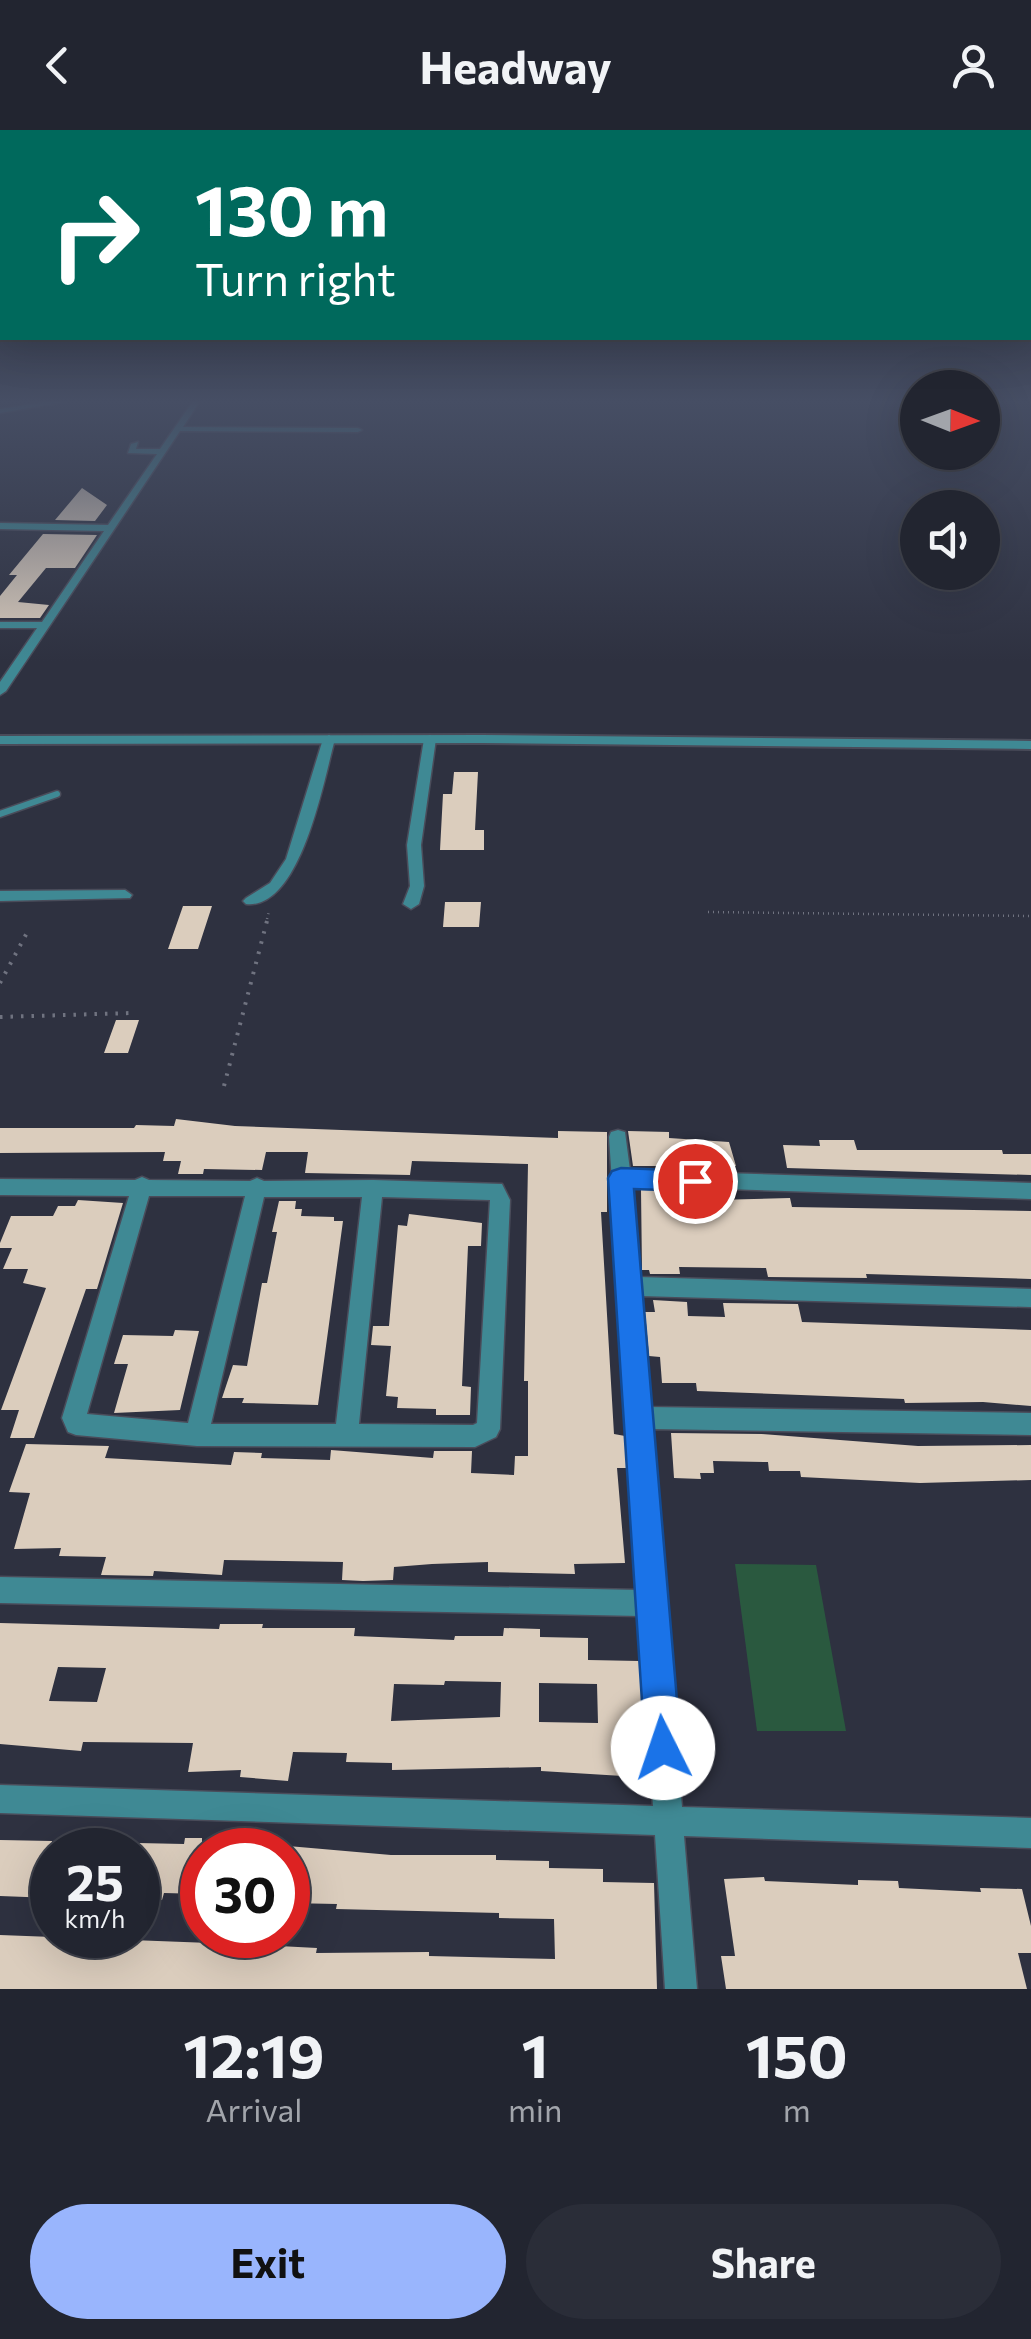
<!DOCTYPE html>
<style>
:root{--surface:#222530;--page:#2a2d38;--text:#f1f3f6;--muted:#a2a5ab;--line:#3f424c;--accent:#99b5fd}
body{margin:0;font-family:Commissioner,sans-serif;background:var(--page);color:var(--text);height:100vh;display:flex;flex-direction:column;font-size:38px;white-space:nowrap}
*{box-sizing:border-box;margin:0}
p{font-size:32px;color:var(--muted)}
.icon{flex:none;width:55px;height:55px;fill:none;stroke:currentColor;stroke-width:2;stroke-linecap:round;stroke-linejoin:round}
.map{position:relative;height:1859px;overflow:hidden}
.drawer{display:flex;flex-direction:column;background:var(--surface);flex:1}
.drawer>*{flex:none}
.banner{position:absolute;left:0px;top:0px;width:1032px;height:210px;box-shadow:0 10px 40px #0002,0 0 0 2px var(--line);background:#00695c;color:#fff;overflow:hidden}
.needle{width:65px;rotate:91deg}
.fabs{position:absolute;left:900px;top:240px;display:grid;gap:20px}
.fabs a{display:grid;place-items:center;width:100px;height:100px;border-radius:50%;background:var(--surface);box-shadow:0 10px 40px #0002,0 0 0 2px var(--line);font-size:50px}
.speed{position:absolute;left:30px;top:1698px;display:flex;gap:20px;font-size:50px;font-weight:700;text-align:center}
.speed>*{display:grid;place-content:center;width:130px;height:130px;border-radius:50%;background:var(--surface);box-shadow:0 10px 40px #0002,0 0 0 2px var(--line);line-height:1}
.speed small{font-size:25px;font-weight:400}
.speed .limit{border:15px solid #d22;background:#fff;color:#111}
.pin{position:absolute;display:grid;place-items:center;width:85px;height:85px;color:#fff;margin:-42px;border:5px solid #fff;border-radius:50%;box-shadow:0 2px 10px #0007}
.me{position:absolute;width:110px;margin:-55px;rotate:356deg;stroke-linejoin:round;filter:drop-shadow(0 0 8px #0008)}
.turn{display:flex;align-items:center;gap:35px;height:210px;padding:0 30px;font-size:45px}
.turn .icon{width:130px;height:130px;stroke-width:2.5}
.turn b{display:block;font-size:70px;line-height:85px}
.eta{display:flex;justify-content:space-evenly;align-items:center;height:170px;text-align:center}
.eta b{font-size:60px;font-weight:700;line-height:70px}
.cta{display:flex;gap:20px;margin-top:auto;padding:20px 30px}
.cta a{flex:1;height:115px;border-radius:60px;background:var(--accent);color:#111;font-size:40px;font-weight:700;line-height:115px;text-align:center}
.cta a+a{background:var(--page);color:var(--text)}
header{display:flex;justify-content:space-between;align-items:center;height:130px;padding:0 30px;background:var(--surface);font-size:45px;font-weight:700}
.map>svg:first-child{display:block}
.green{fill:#2a593f}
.building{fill:#dbcdbd;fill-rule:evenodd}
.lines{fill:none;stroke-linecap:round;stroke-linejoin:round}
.service-casing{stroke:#4a4c5a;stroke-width:9}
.minor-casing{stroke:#4a4c5a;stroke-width:3}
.tertiary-casing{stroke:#4a4c5a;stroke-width:4}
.path-far1{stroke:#707380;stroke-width:2.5;stroke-dasharray:1 4;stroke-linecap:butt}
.path{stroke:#707380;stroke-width:4;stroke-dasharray:2.5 8;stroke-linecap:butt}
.service{stroke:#3f8994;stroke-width:6}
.minor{fill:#3f8994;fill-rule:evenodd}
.tertiary{fill:#3f8994;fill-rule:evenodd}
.route{fill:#1a73e8;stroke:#114b97;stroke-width:2.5}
</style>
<header><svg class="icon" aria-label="back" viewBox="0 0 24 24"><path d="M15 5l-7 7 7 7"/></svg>Headway<svg class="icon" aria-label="person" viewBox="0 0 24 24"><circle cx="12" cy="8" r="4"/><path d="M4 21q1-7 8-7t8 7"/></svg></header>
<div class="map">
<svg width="1031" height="1859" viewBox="0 0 1031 1859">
<rect width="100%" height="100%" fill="#2e3140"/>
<!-- green -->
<path class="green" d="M735,1434L816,1435L846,1601H757Z"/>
<!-- building -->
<path class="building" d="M82,358L107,375L95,391L55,390Z
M43,404L97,405L75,438H46L18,472L49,475L40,488H0V466L17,445H9Z
M454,642H478L475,700H484V720H440L443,664H452Z
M445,772H481L479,797H443Z
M183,776H212L198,819H168Z
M116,890H139L128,923H104Z
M176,989L235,996L558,1008V1001L607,1002V1082H601L614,1304L625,1306L627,1338H617L625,1433L574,1434L575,1444L488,1442V1432L432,1434L394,1437L393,1450L363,1451L342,1450L343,1432L224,1430L222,1445L154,1441L153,1446L101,1445L106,1427L59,1426L61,1418L14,1419L30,1363L9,1362L26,1314L109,1316L105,1328L231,1335L234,1322L262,1323L261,1328L330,1330L331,1320L433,1328L434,1321H472L471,1343L514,1345L515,1326H528V1251H524L528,1034L412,1031L410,1045L305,1043L308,1022H266L262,1040L204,1039L203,1044H178L181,1031H163L165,1022L0,1023V998H134L136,995L174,996Z
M628,1001L669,1002V1008L729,1012L736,1036H633Z
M819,1010H854L857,1020H1002L1003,1024H1031V1045L787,1038L783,1015L820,1016Z
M641,1060L674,1061L675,1071L790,1068L792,1077L1031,1081V1149L866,1144L867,1148L768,1147L766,1138L679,1137L680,1144H650L649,1140H642Z
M78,1070L123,1073L97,1159H86L34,1308H10L19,1280H1L46,1158L23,1153L28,1139H3L12,1118H0V1113L11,1086H53L58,1076H75Z
M279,1071H296L295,1079H302L301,1086L334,1087V1091H343L318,1275L242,1273L244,1268H222L233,1235L247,1236L262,1153H267L277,1102H272Z
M409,1084L482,1093L481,1116H468L462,1256L471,1257L470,1285H436V1279L397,1278L398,1267L386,1266L391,1216L371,1215L373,1196H389L398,1095L407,1096Z
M653,1170L687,1172L688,1186L725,1187L723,1173L798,1174L802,1192L1031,1200V1276L983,1272L905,1273L904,1269L697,1261L696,1253H662L660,1227L649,1226L645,1182H655Z
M175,1200L199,1201L180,1280L114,1283L128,1234H114L123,1205L173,1206Z
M671,1303L762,1304L918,1316L1031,1315V1350L920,1353L801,1347L800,1341H769L768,1332L713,1331L714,1343H700L701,1349L674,1348Z
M0,1493L219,1499L220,1494H263L262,1498H355L354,1506L454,1510L455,1506H503L504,1498L540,1499V1507L588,1508V1530L639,1531L643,1578H635L639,1647L541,1641V1637L392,1640V1633L346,1632L347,1623L293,1622L288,1651L240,1647L241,1640L188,1642L193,1613L83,1612L81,1621L0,1614ZM58,1537L106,1538L97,1572L49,1571ZM445,1551L501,1552L500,1587L391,1591L394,1554L444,1555ZM539,1553L597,1554L598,1593L539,1592Z
M185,1708H202V1764L164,1763L162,1770L138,1769V1713L184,1714Z
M0,1710L52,1711V1768L0,1766Z
M288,1716L391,1725H496V1730L549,1731V1738L603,1739V1752L654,1753L657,1859H0V1805L260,1815L317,1818L316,1823L429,1822V1826L555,1829L554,1789L499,1788V1783L336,1779L337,1774L288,1773Z
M764,1747L765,1751L858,1755V1750L898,1751L899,1758L981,1762L980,1758L1022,1759L1031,1796V1823H1018L1027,1859H726L721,1826H735L724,1749Z"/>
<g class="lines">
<defs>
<path id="service" d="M0,684L57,664"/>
<path id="minor" d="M49,271H69L0,283V279Z
M193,271H200L183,297L358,298L362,300L358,302L180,301L6,561L0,565V552L37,498H0V492H42L104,401L0,399V393L108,395L157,324L128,323L131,314L138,312L136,319H160Z
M329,605L335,609C324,649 301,780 246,774L243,771L246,768L270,753L286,729L323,609Z
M430,605L436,609L421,715L424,756L419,774L411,779L403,774L410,756L407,715L424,609Z
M125,760L132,765L130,768L0,771V761Z
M618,1000L625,1002L630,1040L1031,1053V1069L631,1056L639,1147L1031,1159V1177L640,1166L649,1277L1031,1283V1305L651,1299L682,1677L1031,1688V1718L684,1706L697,1859H665L655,1705L0,1683V1655L653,1676L640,1486L0,1473V1447L639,1460L609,1007L611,1002Z
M142,1047L149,1050L250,1051L257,1048L264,1051L373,1050L502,1054L510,1070L500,1299L496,1307L475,1317L197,1316L76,1305L68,1302L62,1288L129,1066L0,1065V1049L135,1050ZM149,1066H245L188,1293L87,1284ZM264,1067H362L336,1294H211ZM382,1067L490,1070L477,1293L473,1295L359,1294Z"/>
<path id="tertiary" d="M482,605L1031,611V619L482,613L0,614V606Z"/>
</defs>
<!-- service casing -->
<use href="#service" class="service-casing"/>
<!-- minor casing -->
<use href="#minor" class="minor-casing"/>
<!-- tertiary casing -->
<use href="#tertiary" class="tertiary-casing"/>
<!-- path-far1 -->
<path class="path-far1" d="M708,782L1031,786
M267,789L269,781"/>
<!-- path -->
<path class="path" d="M0,853L29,799
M0,887L131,883
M224,956L268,787"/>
<!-- service -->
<use href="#service" class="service"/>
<!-- minor -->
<use href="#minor" class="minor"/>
<!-- tertiary -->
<use href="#tertiary" class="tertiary"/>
</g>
<!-- sky -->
<linearGradient id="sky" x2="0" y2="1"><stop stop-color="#191b23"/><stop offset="0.51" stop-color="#464e64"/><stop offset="1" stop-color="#464e64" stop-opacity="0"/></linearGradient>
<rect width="1031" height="532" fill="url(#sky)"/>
<!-- route -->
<path class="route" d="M621,1038L695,1041L704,1044L708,1051L704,1058L695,1061L634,1059L681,1618L676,1631L663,1637L650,1631L645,1618L608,1048L612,1041Z"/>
</svg>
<div class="fabs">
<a><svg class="needle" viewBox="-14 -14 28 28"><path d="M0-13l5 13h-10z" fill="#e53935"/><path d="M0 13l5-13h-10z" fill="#a2a5ab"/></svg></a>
<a><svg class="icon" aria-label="sound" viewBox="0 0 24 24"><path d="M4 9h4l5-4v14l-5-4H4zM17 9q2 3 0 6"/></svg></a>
</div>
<div class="speed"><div>25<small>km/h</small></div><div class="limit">30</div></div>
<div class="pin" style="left:695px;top:1051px;background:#d93025"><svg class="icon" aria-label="arrive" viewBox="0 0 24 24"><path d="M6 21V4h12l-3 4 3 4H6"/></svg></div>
<svg class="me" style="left:663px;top:1618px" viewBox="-20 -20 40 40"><circle r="19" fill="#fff"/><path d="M0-13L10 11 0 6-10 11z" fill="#1a73e8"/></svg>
<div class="banner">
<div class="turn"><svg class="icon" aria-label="right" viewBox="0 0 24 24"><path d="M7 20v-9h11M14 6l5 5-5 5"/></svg><div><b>130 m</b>Turn right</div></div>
</div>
</div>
<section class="drawer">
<div class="eta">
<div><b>12:19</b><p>Arrival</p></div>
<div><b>1</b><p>min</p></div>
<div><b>150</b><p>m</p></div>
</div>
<div class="cta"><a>Exit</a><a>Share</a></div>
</section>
